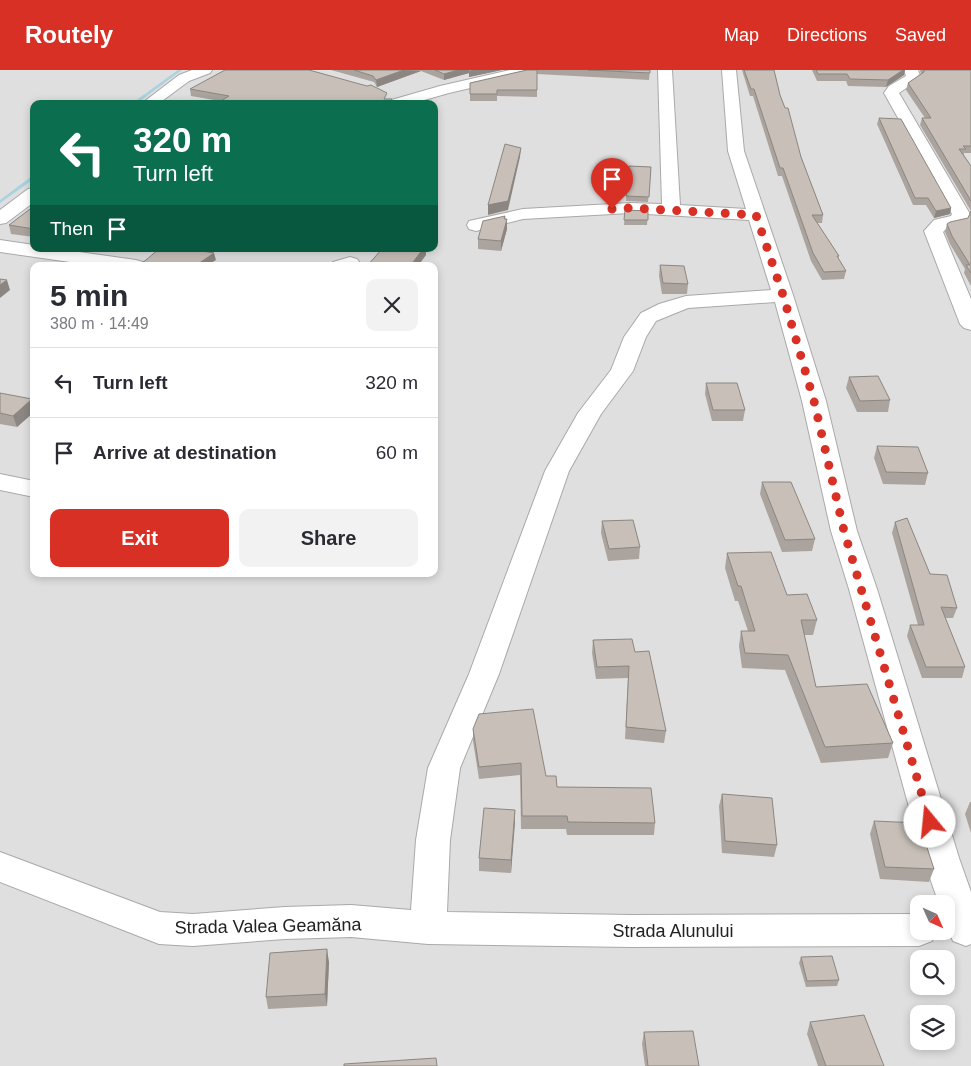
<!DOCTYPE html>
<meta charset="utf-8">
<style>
:root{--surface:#fff;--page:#f2f2f3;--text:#2b2b33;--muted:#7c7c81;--line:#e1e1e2;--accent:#d93025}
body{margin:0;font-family:Helvetica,sans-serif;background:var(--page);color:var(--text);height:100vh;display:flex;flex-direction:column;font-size:19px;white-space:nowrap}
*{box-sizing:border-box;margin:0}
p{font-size:16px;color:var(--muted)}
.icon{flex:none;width:28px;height:28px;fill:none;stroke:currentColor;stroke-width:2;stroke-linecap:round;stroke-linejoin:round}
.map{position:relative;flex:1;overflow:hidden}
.side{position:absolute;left:30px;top:192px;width:408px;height:315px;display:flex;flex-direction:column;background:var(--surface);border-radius:10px;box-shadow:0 2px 8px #0003}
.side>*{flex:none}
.guide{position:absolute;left:30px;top:30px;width:408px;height:152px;border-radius:10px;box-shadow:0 2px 8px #0003;background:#0b6e4f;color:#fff;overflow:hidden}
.needle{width:32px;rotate:135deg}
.controls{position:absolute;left:910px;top:825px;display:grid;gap:10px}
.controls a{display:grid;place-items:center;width:45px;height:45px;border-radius:10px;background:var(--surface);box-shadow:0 2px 8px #0003;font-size:25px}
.pin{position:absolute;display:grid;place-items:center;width:42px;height:42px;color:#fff;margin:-51px -21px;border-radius:50% 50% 50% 0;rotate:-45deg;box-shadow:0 0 5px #0007}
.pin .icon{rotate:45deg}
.me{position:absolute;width:55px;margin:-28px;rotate:343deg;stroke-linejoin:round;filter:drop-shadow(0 0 4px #0008)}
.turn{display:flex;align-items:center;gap:18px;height:105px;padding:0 20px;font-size:22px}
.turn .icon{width:65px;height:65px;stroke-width:2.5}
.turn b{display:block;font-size:35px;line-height:42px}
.then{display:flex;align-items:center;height:48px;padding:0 20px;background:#0003;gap:10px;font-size:19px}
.round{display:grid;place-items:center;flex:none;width:52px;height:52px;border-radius:10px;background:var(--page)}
.headline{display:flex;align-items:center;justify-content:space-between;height:85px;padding:0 20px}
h1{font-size:30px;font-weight:700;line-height:38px}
.action{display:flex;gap:10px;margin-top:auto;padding:10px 20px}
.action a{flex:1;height:58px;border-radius:10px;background:var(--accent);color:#fff;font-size:20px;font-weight:700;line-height:58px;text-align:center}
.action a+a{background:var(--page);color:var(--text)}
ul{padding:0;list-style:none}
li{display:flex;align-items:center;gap:15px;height:70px;padding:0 20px;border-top:1px solid var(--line)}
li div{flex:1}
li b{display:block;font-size:19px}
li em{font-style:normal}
header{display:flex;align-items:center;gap:30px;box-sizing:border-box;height:70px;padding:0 25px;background:var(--accent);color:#fff}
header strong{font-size:24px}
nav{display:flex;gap:28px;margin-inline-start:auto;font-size:18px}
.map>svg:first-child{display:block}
.residential{fill:#e0dfdf;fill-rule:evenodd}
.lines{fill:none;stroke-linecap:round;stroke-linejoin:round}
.stream{fill:#aad3df;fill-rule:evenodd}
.minor-casing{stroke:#a9a9a9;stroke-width:2}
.minor{fill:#fff;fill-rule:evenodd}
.wall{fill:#aba49e}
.shaded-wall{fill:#8b8681}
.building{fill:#c7bfb8;stroke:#8b8681}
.route{stroke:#d93025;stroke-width:9;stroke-dasharray:0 16.2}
.labels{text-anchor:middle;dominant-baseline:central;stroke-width:4;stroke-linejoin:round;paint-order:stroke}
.near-street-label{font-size:18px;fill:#222;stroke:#fff}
</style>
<header>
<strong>Routely</strong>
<nav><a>Map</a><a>Directions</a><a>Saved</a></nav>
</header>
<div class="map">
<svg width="971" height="996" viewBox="0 0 971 996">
<rect width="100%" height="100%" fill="#f2efe9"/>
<!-- residential -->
<path class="residential" d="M0,0H971V996H0ZM34,34H434V179H34ZM34,196H434V504H34ZM919,834H946V861H919ZM919,889H946V916H919ZM919,944H946V971H919Z"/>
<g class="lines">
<!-- stream -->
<path class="stream" d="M178,0H182L136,34H131Z
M32,106H34V109L0,133V130Z"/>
<defs>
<path id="minor" d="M192,0H212L210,3L189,11L158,34H141L179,5Z
M510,0H536L534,3L449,23L410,34H386L388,31L440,16Z
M658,0H672L680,135L746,139L728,81L722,0H736L744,81L793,225L826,331L857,461L877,519L959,788L971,822V874L966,876L953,871L946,856V834H939L923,788L849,519L831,461L802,331L775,232L688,238L656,251L646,267L633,301L601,344L569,401L499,604L460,698L450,770L447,842L631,845L919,844V861H937L932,871L919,876L631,877L428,874L351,867L285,869L193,876L159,874L0,812V782L160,842L193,844L285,837L351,835L411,840L416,770L428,698L469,604L545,401L578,343L611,300L624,267L641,243L659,234L686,226L771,220L749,150L630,143L523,149L476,161L469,159L467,155L469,151L523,139L630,133L662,134Z
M904,0H918L921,8L899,23L970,144L965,154L947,158L943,162L971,229V260L964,258L960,254L924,161L934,150L951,146L952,144L884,23L889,16L906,6Z
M34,118V132L6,153L0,154V140L28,119Z
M0,170L34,175V179H58L136,190L143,192L146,196H98L0,182Z
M350,187L357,189L360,193L357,196H330L333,192Z
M0,404L34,411V427L0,420Z"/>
</defs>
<!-- minor casing -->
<use href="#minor" class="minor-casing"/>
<!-- minor -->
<use href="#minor" class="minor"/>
</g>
<!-- wall -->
<path class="wall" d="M331,0H502L469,7V3L444,10L421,1L377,17L374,12Z
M527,0H650L649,10L537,4V27L497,26V31H470V13Z
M742,0H774L780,25L801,87L823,145L822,153H817L839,186L838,188L846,201L844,209L822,210L811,191L782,106H778L753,26H750Z
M812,0H905L904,5L886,17L848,16L846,11H817Z
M920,0H971V83H964V85L971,96V216L964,203L965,199L950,174L945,162L947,154L968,148L971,141L920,55L922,48H925L906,20L908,13L921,4Z
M190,19L392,29V34H216L220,31L191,26Z
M879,48L951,138L950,144L934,148L926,135H913L877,54Z
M629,96L651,97L648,132L626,131Z
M34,136V167L11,164L9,155Z
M625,140L648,141L647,155H624Z
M505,146L507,159L501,181L478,179V169Z
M660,195L688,214L687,224H662L659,206Z
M849,307L890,330L888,342H857L846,318Z
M706,313L745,340L743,351H712L705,324Z
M0,323L34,335V342L17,357L0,354Z
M877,376L928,403L925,415L883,414L874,388Z
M762,412L815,469L812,481L782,482L760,424Z
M602,451L640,477L639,489L608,491L601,463Z
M895,452L930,504L957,538L953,548H945L965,597L962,608H922L907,566L910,555H918L892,463Z
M727,483L787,525L817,550L813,565H804L816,617L893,673L888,688L821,693L785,600L742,598L739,576L741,561H748L738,531H735L725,498Z
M593,570L635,582L666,661L664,673L625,669L628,608L596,609L592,583Z
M473,659L546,706L557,717L655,753L654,765H567L566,759H521L520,705L479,709L473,671Z
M722,724L777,775L774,787L722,783L719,736Z
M970,732H971V763L965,744Z
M515,740L511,803L479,801V788Z
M874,751L934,799L929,812L880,809L870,764Z
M801,887L839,910L837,916L806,917L799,893Z
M329,892L327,936L268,939L266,927Z
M810,952L884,996H818L807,964Z
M644,962L699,996H645L642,974Z"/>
<!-- shaded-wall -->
<path class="shaded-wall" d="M404,0L421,1L377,17L376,10Z
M458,0H469V3L444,10V4Z
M472,0H502L469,7V1Z
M903,0H905L904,5L886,17L888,10Z
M521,78L520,87L508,140L488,145V135Z
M951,138L950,144L934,148L936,141Z
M507,149V159L501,181V171Z
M423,179H426V185L418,196H410Z
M214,183L216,190L206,196H195Z
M7,210L10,220L0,228V215Z
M32,329L34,335V342L17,357L13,346Z
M515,740V753L511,803V790Z
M327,879L329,892L327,936L325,924Z"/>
<!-- building -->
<path class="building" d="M225,0H309L367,16L371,15L387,23L384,29H392L389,34H216L229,26L190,19Z
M354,0H404L376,10L373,6Z
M435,0H458L444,4Z
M527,0H537V20H497V24H470V13Z
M588,0H650V3Z
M744,0H774L780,25L785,38H788L801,87L823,145H812L839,186H837L846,201L824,202L813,183L783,98H780L754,19H751Z
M816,0H903L888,10L850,9L847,4H818Z
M924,0H971V76H963L966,79H959L971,96V131L922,48H931L908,13L924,2Z
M879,48L901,49L951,138L936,141L928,128H915Z
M505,74L521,78L508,131L488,135Z
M629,96L651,97L649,127L626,126Z
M34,136V159L9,155Z
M625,140L648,141V150H624Z
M971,141V203L966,195H970L952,166L947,154L950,152L968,148Z
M505,146L504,149H507L501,171L478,169L483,151Z
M159,179H191L214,183L195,196H137L146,190Z
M382,179H423L410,196H367Z
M660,195L684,196L688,214L663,213Z
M0,209L7,210L0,215Z
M878,306L890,330L860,331L849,307Z
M706,313H737L745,340H713Z
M0,323L32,329L13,346L0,343Z
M877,376L918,377L928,403L886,402Z
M762,412H791L815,469L785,470Z
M907,448L930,504L947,505L957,538L941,537L965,597H926L910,555H924L895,452Z
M633,450L640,477L609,479L602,451Z
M771,482L787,525L807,524L817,550H801L816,617L867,614L893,673L825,677L788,585L745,583L741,561H755L741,516H738L727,483Z
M632,569L635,582L649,581L666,661L626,657L629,596L597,597L593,570Z
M533,639L546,706H556L557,717L651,718L655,753L568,752L567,746H522L521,693L479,697L473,659L479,644Z
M722,724L772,728L777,775L725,771Z
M484,738L515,740L511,790L479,788Z
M874,751L919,753L934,799L885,797Z
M327,879L325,924L266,927L270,883Z
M832,886L839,910L807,911L801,887Z
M864,945L884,996H826L810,952Z
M693,961L699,996H648L644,962Z
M436,988L437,996H344V994Z"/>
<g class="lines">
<!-- route -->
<path class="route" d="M612,139L630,138L756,145L783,225L814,331L844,461L930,752"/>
</g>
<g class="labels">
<!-- near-street labels -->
<g class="near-street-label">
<text transform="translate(268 856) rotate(-1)">Strada Valea Geamăna</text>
<text x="673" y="861">Strada Alunului</text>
</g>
</g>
</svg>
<div class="controls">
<a><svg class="needle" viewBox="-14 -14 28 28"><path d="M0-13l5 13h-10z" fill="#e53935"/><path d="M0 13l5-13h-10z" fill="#7c7c81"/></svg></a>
<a><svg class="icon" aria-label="search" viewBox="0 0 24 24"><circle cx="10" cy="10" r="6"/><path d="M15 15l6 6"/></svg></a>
<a><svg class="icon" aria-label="layers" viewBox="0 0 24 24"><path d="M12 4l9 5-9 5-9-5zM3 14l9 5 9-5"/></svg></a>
</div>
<div class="pin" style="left:612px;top:139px;background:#d93025"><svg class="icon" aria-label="arrive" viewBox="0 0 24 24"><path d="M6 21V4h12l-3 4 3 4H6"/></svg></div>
<svg class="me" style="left:930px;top:752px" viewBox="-20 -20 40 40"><circle r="19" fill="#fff"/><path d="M0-13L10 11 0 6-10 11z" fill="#d93025"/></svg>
<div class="guide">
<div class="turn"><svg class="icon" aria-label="left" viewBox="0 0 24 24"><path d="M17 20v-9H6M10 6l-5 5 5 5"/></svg><div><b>320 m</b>Turn left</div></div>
<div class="then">Then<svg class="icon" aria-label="arrive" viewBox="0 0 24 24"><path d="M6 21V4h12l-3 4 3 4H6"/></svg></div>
</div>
<section class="side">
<div class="headline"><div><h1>5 min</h1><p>380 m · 14:49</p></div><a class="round"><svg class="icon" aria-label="close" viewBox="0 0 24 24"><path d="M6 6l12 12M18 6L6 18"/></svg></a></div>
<ul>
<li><svg class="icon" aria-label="left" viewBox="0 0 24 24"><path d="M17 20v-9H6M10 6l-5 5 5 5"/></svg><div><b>Turn left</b></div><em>320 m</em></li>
<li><svg class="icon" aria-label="arrive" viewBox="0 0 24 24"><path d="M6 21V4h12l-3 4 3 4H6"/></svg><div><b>Arrive at destination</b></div><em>60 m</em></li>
</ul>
<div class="action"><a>Exit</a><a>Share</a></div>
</section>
</div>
